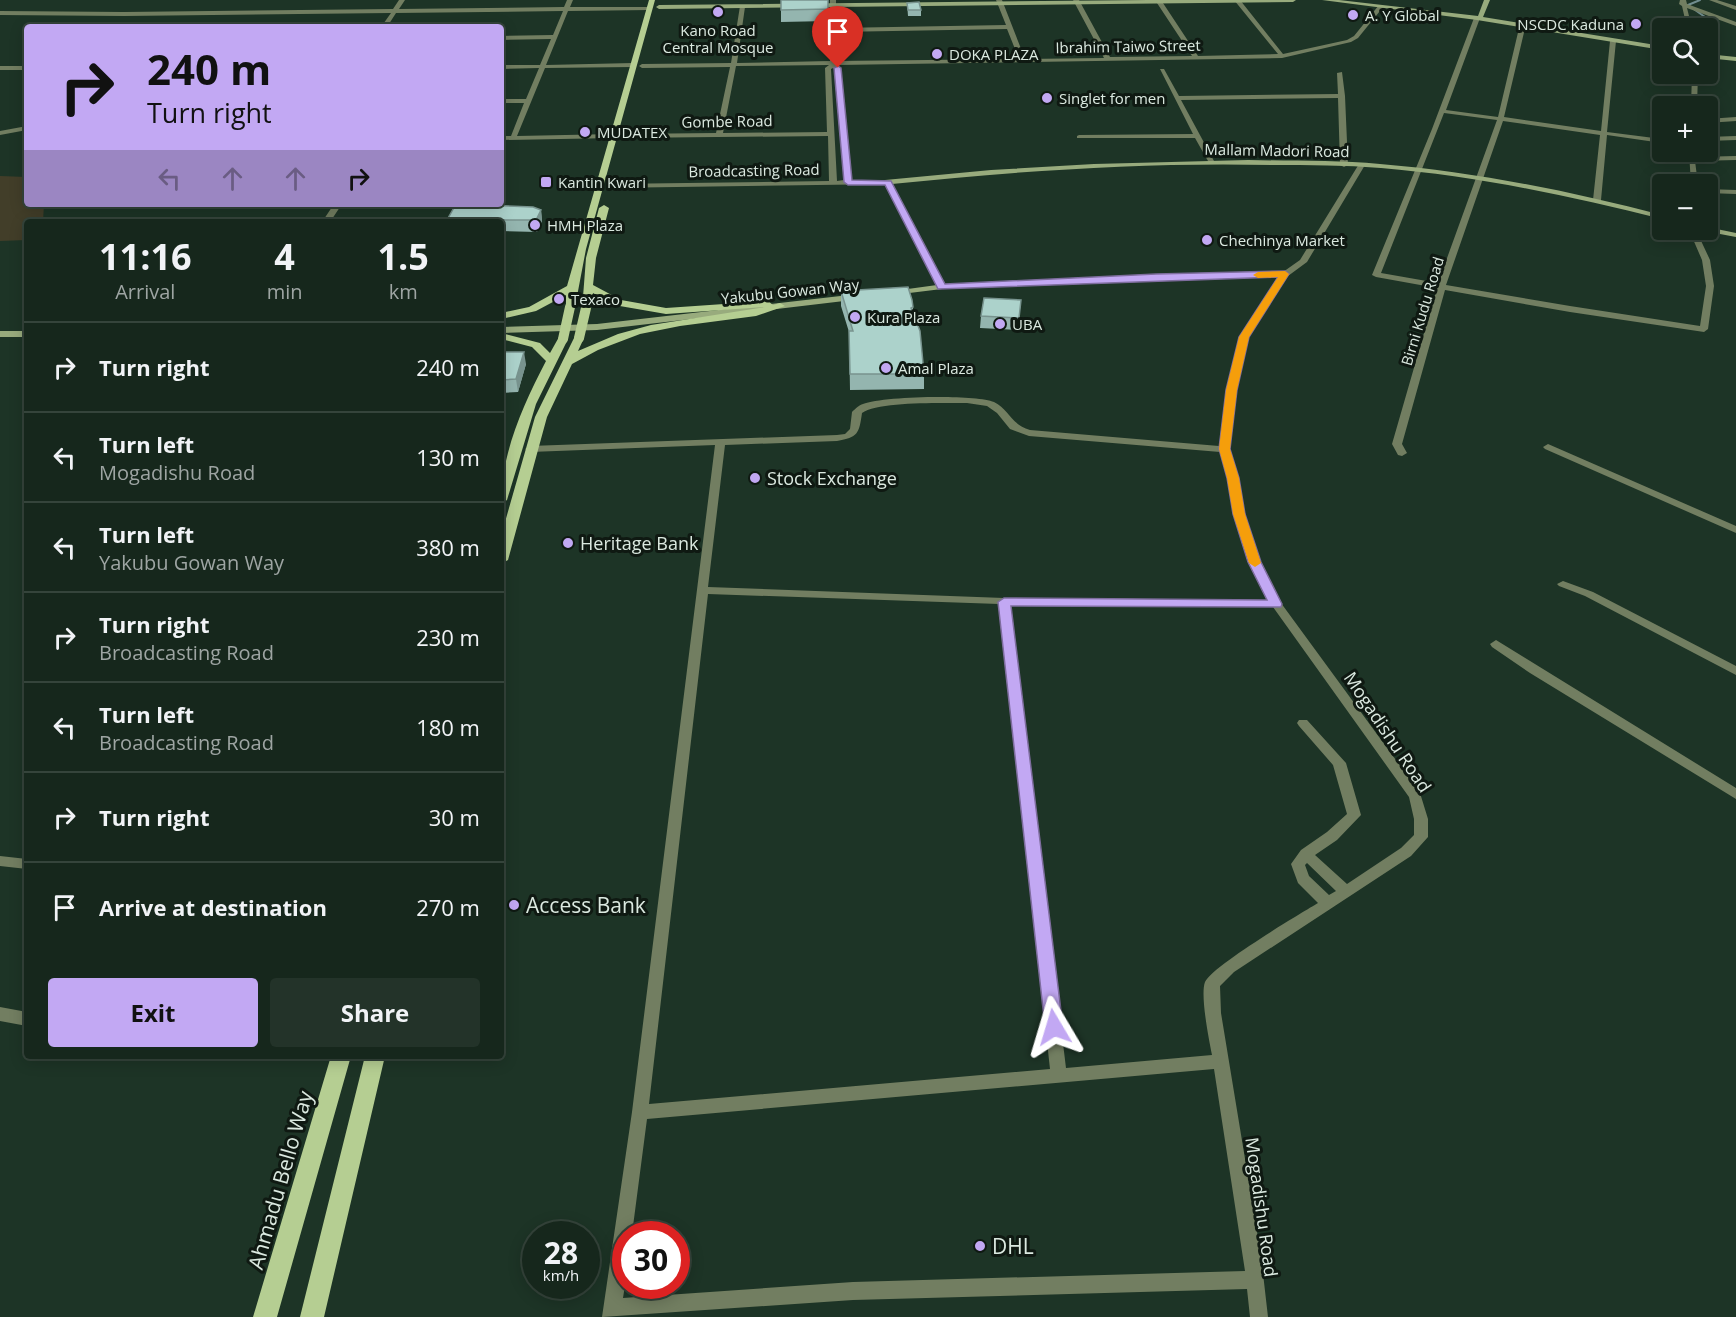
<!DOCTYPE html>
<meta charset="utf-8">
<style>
:root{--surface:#16271c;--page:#233329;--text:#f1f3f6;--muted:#9ea5a3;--line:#35443b;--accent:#c2a8f3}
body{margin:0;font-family:"Open Sans",sans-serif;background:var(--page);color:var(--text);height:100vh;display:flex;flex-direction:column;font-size:22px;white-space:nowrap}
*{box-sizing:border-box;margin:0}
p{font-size:20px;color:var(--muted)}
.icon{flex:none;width:33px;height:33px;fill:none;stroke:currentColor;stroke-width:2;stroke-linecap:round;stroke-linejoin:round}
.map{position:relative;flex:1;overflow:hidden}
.sheet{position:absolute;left:24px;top:219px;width:480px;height:840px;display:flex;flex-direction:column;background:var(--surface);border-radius:6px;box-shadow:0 3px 15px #0003,0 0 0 2px var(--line)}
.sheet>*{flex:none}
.guide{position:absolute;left:24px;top:24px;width:480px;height:183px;border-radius:6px;box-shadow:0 3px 15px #0003,0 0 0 2px var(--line);background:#c2a8f3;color:#111;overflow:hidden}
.controls{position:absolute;left:1652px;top:18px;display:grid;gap:12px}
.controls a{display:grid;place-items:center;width:66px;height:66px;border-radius:6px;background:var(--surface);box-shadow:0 3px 15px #0003,0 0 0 2px var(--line);font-size:30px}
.speed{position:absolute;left:522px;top:1221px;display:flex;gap:12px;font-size:30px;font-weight:700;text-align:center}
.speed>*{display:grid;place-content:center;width:78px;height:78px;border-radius:50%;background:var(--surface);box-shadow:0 3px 15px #0003,0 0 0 2px var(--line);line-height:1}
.speed small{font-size:15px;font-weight:400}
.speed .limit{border:9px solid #d22;background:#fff;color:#111}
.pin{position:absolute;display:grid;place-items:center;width:51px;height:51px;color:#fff;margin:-62px -26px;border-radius:50% 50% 50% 0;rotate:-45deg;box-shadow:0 0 6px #0007}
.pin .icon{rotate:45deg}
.me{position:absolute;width:66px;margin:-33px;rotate:353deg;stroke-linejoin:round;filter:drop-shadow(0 0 4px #0008)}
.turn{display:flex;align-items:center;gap:21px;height:126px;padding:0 24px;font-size:27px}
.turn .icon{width:78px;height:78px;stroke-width:2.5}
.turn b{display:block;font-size:42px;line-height:51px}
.lanes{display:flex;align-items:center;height:57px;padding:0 24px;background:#0003;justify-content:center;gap:30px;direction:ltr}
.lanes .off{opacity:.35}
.eta{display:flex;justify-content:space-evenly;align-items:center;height:102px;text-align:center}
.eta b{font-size:36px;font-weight:700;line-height:42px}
.primary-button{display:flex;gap:12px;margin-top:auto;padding:12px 24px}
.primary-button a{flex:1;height:69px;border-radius:6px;background:var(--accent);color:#111;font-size:24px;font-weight:700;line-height:69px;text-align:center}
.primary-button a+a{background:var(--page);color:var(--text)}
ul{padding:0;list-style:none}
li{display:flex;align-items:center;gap:18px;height:90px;padding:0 24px;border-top:2px solid var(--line)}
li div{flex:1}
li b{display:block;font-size:22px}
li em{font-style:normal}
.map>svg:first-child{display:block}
.green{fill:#423e29}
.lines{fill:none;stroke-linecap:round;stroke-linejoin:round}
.stream{stroke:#718d8f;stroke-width:2}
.street{fill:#727e61;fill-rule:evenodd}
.secondary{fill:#98ab7d;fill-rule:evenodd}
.primary{fill:#b5ce92;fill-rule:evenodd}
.primary-bridge{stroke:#b5ce92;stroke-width:10}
.wall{fill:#94b5af}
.shaded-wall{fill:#78938e}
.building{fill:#acd2cb;stroke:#78938e;stroke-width:1.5}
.route{fill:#c2a8f3;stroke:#7e6d9e;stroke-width:1.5}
.slow{fill:#f59e0b}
.poi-dot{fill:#c2a8f3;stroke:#0f1912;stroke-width:2}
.labels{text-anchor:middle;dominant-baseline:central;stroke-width:6;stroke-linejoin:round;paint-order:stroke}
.far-poi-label{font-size:15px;fill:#dbe9e0;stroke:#0f1912;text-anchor:start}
.far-street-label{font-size:15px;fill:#dbe9e0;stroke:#0f1912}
.poi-label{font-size:18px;fill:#dbe9e0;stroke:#0f1912;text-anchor:start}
.street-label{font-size:18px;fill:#dbe9e0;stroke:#0f1912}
.near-poi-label{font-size:21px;fill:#dbe9e0;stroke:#0f1912;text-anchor:start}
.near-street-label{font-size:21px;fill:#dbe9e0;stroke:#0f1912}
</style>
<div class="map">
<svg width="1736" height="1317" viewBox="0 0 1736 1317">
<rect width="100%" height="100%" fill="#1d3426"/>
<!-- green -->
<path class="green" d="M0,176L27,177V204H44L43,222H27V240L0,241Z"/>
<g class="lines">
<!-- stream -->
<path class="stream" d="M1700,0L1688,5L1705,17L1701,21L1700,28
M1707,32V35
M1707,47L1711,50L1710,55"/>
<!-- street -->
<path class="street" d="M399,0H405L399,9L564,7L567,0H573L570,7H652L650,10L568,11L546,65L633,63L636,65L633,67L545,68L517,136L614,134L617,136L614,138L501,140V136H511L524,103H501V99H526L539,68L501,69V65H540L551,39L501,40V36L553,35L563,11L396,13L387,27H381L391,13L124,16L0,15V11L124,12L393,9Z
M830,0H836V28L1006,25L996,0H1002L1025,59L1104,58L1073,0H1079L1110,57L1192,56L1155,0H1161L1198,56L1278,54L1234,0H1240L1283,54L1347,40L1354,36L1379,5L1384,6L1358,38L1351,42L1282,58L837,65L841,68L851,180H888L892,182L891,184L607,188V184H610L829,181L828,136L623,138L620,136L623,134L716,133L730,67L642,68L639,66L642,64L731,63L740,6L745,7L737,63L830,61ZM1007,29L1019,59L836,61V32ZM829,65L825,68L827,132L723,133L736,66ZM833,68L835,69L844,180L837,181L831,69Z
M1680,0H1686L1687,4L1736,22V26L1687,8L1692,28H1687L1682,6L1679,4Z
M1709,0H1717L1736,6V10Z
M1477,16L1480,18L1446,110L1498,117L1520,24L1523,22L1526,24L1504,117L1601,131L1610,41L1613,39L1616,41L1607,132L1662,139V143L1607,135L1601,200L1597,202L1593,200L1600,135L1503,121L1446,285L1570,306L1700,326L1706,286L1702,260L1689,230H1696L1710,260L1714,286L1708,329L1704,332L1570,312L1445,290L1402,444L1407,453L1402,456L1398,455L1392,444L1437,288L1376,277L1372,275L1432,129L1474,18ZM1444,113L1497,120L1438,283L1381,273Z
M0,66H27V70H0Z
M1160,69H1164L1179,96L1338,94L1337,73L1342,72L1345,96L1348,165L1344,167L1340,165L1338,98L1181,100L1214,161L1211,163L1208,161L1195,138H1077V136L1079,135L1193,134Z
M1692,74H1698L1697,106H1691Z
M1736,117V121L1707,123V119Z
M27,126V130L0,135V131Z
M1736,136V140L1707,141V137Z
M1689,152H1693L1695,157L1736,156V160L1695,161L1698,184H1691Z
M1359,164L1365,165L1307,262L1288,276L1248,337L1236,390L1229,449L1238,478L1244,514L1260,562L1281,603L1420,793L1428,819V837L1411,856L1234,972L1220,986L1221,1013L1261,1256L1268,1317H1250L1247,1289L853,1300L602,1317L632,1112L715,445L530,452L525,449L530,446L837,435L845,434L850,429L852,412C855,409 859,405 863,404C883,396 975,394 994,402C1009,409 1010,424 1030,430L1219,446L1226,390L1240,337L1279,277L1156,279L942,289L938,287L942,285L1156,275L1283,272L1300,260ZM967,403L987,406L997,413L1010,429L1029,436L1220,452L1228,478L1234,514L1248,562L1268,600L1004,598L708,587L725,445L837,441C858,437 859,434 862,413C878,401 944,403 967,403ZM708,594L999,604L1050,1069L649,1104ZM1010,605L1273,607L1409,797L1414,819V835L1401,848L1347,884L1315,855L1337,840L1361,815L1346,763L1307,720H1299L1297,723L1299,726L1333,765L1347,814L1327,832L1301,850L1291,864L1298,883L1318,903C1298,915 1212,966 1205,982C1200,995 1209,1040 1212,1055L1066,1068ZM1307,863L1336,891L1329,895L1309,876L1305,865ZM1214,1069L1245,1271L853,1282L623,1298L626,1279V1234H632L647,1119Z
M1707,189L1736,190V194L1707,193Z
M334,204H342L330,222H322Z
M1548,444L1736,526V533L1545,449L1543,447Z
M1563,581L1593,592L1736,666V675L1585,596L1559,586L1557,584Z
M1496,640L1736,788V799L1530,673L1492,647L1490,644Z
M0,856L27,859V869L0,866Z
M0,1007L27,1012V1026L0,1021Z"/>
<!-- secondary -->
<path class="secondary" d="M1148,0H1296L1293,2L659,9L656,7L659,5Z
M1322,0H1339L1478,16L1484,0H1490L1483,17L1662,46V50L1477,20Z
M1707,54L1736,57V61L1707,58Z
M1248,160C1292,161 1336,160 1380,164C1476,172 1569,191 1662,215V219C1570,196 1477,176 1381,168C1345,165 1309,165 1273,165C1146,162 1019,171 892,184L946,287L942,289L893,295L889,293L893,291L937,285L884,182L885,180L991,170L1094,164Z
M1707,227L1736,233V237L1704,231L1707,230Z
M858,294L861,295V299L597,330L501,333V327L597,324Z
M0,331H27V337H0Z"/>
<!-- primary -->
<path class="primary" d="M649,0H655L586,249L575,307L566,309V295L536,311L501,319V313L529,307L567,286Z
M604,205L609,208L596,258L593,285L621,300L666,308L768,301L773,305L780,303L785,306L756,316L680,326L640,334L598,350L572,364L547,417L508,560L501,564V536L535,417L575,336H583L584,338L578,351L618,334L651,325L765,307L666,314L614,305L593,293L591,308L586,311L582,310L586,258L599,208Z
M501,333L540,343L550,353L559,337L563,336L568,339L536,404L507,500L501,504C501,454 523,405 546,361L532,347L501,339Z
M331,1056H351L277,1317H253Z
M365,1056H385L324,1317H300Z"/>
<!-- primary-bridge -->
<path class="primary-bridge" d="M579,338L586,308
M563,339L570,307"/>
</g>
<!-- wall -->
<path class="wall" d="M781,0H828V21L781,22Z
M907,3L921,10V16H908Z
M541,210L542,221L537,232L501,231V222H447V220Z
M841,291L913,307V312L924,374V389L850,390L849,332L841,306Z
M1021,300L1018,330L980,328L981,316Z
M501,357L526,364L518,392L501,393Z"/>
<!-- shaded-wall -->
<path class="shaded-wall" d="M541,210L542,221L537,232L536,220Z
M524,352L526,364L518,392L516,379Z"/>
<!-- building -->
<path class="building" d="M781,0H828V9L781,10Z
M919,2L921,10H908L907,3Z
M456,204L533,207L541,210L536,220H447Z
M908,287L912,300L913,307L911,308L920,331L924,374H850L849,331H853L841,291Z
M984,298L1021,300L1019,318L981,316Z
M502,352H524L516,379L501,380V357Z"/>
<!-- route -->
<path class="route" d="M838,66L841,68L852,180L891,181L945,284L1156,274L1285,271L1289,274L1249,337L1237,390L1230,449L1239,478L1245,514L1261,562L1282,604L1281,607L1011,606L1063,1027L1060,1032L1054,1034L1047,1032L1045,1027L998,602L1004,598L1267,600L1248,562L1233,514L1227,478L1219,449L1226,390L1239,337L1278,277L938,289L885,185H848L844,182L834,68Z"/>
<!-- slow -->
<path class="slow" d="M1285,271L1289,274L1249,337L1237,390L1230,449L1239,478L1245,514L1261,563L1255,567L1249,563L1233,514L1227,478L1219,449L1226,390L1239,337L1278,277L1258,278L1253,275L1258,272Z"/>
<!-- markers -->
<g class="poi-dot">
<circle cx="718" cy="12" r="6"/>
<circle cx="1353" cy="15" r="6"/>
<circle cx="1636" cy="24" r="6"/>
<circle cx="937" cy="54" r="6"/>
<circle cx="1047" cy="98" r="6"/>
<circle cx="585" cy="132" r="6"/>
<rect x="540" y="176" width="12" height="12" rx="3"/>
<circle cx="535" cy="225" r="6"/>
<circle cx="1207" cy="240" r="6"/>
<circle cx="559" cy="299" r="6"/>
<circle cx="855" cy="317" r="6"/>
<circle cx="1000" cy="324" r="6"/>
<circle cx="886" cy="368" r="6"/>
<circle cx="755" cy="478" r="6"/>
<circle cx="568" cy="543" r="6"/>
<circle cx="514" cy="905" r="6"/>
<circle cx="980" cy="1246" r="6"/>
</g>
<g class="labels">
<!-- far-poi labels -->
<g class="far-poi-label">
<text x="1365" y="15">A. Y Global</text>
<text x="1624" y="24" text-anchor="end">NSCDC Kaduna</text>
<text x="718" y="30" text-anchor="middle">Kano Road<tspan x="718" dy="17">Central Mosque</tspan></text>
<text x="949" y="54">DOKA PLAZA</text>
<text x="1059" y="98">Singlet for men</text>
<text x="597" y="132">MUDATEX</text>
<text x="558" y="182">Kantin Kwari</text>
<text x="547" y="225">HMH Plaza</text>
<text x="1219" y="240">Chechinya Market</text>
<text x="571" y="299">Texaco</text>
<text x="867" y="317">Kura Plaza</text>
<text x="1012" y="324">UBA</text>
<text x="898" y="368">Amal Plaza</text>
</g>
<!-- far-street labels -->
<g class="far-street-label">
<text transform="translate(1128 46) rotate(-1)">Ibrahim Taiwo Street</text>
<text transform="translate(727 121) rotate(-1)">Gombe Road</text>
<text transform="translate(1277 150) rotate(1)">Mallam Madori Road</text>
<text transform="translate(754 170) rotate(-1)">Broadcasting Road</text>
<text transform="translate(790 291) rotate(-6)">Yakubu Gowan Way</text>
<text transform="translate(1422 311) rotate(-73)">Birni Kudu Road</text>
</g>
<!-- poi labels -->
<g class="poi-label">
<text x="767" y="478">Stock Exchange</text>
<text x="580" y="543">Heritage Bank</text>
</g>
<!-- street labels -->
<g class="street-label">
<text transform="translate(1388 732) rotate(56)">Mogadishu Road</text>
<text transform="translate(1262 1207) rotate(82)">Mogadishu Road</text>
</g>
<!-- near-poi labels -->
<g class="near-poi-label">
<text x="526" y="905">Access Bank</text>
<text x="992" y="1246">DHL</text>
</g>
<!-- near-street labels -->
<g class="near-street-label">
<text transform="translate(280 1180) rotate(-74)">Ahmadu Bello Way</text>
</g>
</g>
</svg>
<div class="controls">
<a><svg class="icon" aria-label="search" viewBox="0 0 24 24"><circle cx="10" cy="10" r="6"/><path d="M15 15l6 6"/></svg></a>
<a>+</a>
<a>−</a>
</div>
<div class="speed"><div>28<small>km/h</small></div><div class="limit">30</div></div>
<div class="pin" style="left:838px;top:68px;background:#d93025"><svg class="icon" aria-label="arrive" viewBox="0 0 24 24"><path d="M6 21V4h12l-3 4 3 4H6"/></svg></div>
<svg class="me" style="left:1054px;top:1027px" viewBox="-20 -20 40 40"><path d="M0-17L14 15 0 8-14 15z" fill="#c2a8f3" stroke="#fff" stroke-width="4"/></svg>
<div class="guide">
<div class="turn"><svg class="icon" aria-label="right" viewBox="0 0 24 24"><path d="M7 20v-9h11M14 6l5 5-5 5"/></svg><div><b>240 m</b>Turn right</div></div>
<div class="lanes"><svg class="icon off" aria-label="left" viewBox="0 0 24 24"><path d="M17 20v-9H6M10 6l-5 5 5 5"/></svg><svg class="icon off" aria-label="ahead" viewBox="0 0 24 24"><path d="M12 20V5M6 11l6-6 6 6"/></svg><svg class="icon off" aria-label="ahead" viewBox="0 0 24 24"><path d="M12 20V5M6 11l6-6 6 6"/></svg><svg class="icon" aria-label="right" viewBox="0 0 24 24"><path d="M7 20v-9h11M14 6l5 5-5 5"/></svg></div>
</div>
<section class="sheet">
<div class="eta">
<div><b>11:16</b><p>Arrival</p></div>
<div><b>4</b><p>min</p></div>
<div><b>1.5</b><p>km</p></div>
</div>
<ul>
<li><svg class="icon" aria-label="right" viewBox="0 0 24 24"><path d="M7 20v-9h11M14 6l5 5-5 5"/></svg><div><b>Turn right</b></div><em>240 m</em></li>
<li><svg class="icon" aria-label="left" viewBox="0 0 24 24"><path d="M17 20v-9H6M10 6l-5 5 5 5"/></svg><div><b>Turn left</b><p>Mogadishu Road</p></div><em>130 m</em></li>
<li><svg class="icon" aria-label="left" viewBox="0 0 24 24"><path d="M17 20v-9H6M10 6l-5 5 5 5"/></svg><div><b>Turn left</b><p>Yakubu Gowan Way</p></div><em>380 m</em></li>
<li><svg class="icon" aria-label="right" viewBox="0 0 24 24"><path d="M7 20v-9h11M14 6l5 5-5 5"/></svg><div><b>Turn right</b><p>Broadcasting Road</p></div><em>230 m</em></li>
<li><svg class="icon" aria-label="left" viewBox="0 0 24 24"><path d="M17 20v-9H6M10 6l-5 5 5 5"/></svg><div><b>Turn left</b><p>Broadcasting Road</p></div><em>180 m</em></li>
<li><svg class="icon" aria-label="right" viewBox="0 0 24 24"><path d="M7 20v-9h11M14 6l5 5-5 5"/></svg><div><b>Turn right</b></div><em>30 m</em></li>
<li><svg class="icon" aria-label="arrive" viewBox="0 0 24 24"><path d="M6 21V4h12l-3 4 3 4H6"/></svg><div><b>Arrive at destination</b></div><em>270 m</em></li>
</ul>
<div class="primary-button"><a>Exit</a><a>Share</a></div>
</section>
</div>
